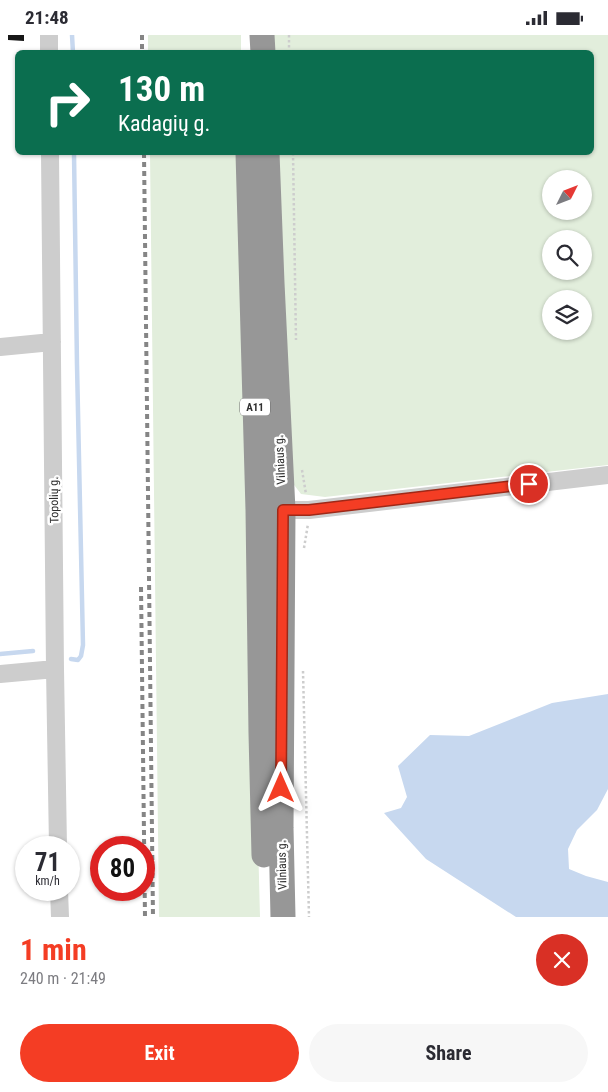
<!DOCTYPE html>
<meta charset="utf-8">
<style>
:root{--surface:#fff;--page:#f7f7f7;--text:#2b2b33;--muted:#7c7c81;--accent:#f43d24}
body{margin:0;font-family:"Roboto Condensed",sans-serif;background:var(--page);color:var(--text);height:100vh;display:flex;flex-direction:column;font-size:19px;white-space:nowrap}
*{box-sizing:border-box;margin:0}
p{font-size:16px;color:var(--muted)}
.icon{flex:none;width:28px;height:28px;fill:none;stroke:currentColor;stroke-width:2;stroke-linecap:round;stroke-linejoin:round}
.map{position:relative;height:882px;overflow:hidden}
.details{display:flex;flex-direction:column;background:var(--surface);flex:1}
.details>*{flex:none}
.banner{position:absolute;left:15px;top:15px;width:579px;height:105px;border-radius:8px;box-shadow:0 1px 4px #0004;background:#0b6e4f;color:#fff;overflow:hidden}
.needle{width:32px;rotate:48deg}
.tools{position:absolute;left:542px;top:135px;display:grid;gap:10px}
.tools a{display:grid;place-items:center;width:50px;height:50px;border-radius:50%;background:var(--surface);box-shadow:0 1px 4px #0004;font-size:25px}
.speed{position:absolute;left:15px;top:801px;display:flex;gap:10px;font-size:25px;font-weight:700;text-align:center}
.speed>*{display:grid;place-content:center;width:65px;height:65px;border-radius:50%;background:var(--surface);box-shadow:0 1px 4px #0004;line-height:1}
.speed small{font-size:12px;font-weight:400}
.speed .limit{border:8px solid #d22;background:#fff;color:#111}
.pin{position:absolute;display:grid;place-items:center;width:42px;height:42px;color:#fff;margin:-21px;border:2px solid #fff;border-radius:50%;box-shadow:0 1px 5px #0007}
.me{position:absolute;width:55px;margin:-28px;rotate:0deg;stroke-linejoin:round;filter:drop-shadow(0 0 4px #0008)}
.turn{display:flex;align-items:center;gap:18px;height:105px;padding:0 20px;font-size:22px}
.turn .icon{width:65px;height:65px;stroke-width:2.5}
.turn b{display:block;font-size:35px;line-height:42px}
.round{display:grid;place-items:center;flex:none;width:52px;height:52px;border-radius:26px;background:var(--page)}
.head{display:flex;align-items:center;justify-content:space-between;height:85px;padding:0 20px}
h1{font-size:30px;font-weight:700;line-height:38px;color:var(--accent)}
.action{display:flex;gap:10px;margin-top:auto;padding:10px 20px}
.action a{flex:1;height:58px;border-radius:30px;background:var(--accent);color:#fff;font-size:20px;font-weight:700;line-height:58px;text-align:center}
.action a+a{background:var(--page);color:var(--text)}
.status{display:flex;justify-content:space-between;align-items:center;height:35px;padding:0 25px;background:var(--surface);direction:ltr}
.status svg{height:14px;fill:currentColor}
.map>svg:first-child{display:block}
.green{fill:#e2eedc;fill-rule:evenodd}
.water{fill:#c7d8ef}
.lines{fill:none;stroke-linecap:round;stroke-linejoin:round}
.stream{stroke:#c7d8ef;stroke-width:4.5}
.building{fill:#171717}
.path{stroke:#cdcdcd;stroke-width:2.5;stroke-dasharray:2.5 2.5;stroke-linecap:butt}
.minor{stroke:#cdcdcd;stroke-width:18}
.highway{stroke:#979797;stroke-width:25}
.rail{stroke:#858585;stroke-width:4;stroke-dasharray:5 4;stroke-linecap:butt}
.route-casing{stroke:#9f2817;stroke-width:12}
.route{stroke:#f43d24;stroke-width:9}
.labels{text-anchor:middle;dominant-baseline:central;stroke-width:5;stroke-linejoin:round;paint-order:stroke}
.shield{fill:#fff;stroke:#6e6e6e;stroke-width:1}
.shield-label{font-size:11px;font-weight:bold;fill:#303030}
.street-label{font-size:12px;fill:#303030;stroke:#fff}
</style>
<div class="status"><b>21:48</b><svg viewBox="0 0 49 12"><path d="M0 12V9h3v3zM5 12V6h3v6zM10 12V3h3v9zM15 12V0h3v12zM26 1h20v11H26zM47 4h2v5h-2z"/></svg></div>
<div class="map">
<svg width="608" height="882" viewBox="0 0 608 882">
<rect width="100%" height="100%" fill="#fff"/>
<!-- green -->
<path class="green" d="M148,0H241V17H148Z
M272,0H608V430L325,462L301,459L288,442L276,118H591V18L273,17ZM551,144H584V176H551ZM551,204H584V236H551ZM551,264H584V296H551Z
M150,118H243L257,766L260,882H159Z"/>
<!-- water -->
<path class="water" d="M608,659V754L597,775L577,795L568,814L569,834L586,841L608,847V882H516L426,824L384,778L401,773L407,762L398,731L430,700L469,701L552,668Z"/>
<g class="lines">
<!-- stream -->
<path class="stream" d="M72,0L73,18
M0,619L33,616
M71,624L78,625L81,621L83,610L77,330L74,118"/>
</g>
<!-- building -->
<path class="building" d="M8,0H24V6L8,5Z"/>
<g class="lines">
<!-- path -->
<path class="path" d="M289,0V18
M293,118L296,305
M302,435L306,459
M304,513L308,489
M303,636L309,882"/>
<!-- minor -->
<path class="minor" d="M49,0V18
M50,118L55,634L58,812
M0,312L52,307
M271,475H309L608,440
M0,639L55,634
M59,855L60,882"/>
<!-- highway -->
<path class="highway" d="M262,0L263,18
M248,118L258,475L261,698L264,820
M267,118L272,248L283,475L281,793L283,882"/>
<!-- rail -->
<path class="rail" d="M142,0V18
M144,118L153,882
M141,552L145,882"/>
</g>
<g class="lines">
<defs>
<path id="route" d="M281,753L283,475H309L529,449"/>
</defs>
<!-- route casing -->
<use href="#route" class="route-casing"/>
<!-- route -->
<use href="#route" class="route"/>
</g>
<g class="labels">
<!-- shield labels -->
<rect class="shield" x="240" y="363.5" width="30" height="17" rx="4"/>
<g class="shield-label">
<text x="255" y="372">A11</text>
</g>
<!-- street labels -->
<g class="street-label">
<text transform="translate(280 425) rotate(-93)">Vilniaus g.</text>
<text transform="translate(54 465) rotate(-91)">Topolių g.</text>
<text transform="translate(282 830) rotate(-91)">Vilniaus g.</text>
</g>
</g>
</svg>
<div class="tools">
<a><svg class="needle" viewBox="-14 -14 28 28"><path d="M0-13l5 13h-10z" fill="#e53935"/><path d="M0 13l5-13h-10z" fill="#7c7c81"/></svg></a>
<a><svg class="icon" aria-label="search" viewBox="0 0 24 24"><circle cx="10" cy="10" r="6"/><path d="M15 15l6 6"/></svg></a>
<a><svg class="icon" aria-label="layers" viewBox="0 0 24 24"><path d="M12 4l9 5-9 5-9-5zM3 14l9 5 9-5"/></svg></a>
</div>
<div class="speed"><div>71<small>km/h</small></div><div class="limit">80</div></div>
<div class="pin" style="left:529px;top:449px;background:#d93025"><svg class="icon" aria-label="arrive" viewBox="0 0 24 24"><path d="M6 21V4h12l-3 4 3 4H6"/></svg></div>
<svg class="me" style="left:281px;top:753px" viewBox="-20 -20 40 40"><path d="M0-17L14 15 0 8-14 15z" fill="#f43d24" stroke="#fff" stroke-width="4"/></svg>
<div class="banner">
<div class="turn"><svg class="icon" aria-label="right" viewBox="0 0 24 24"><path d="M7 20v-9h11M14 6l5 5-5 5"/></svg><div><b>130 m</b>Kadagių g.</div></div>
</div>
</div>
<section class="details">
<div class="head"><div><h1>1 min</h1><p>240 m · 21:49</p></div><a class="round" style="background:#d93025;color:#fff"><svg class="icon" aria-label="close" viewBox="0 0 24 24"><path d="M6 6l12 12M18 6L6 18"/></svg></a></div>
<div class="action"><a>Exit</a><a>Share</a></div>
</section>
